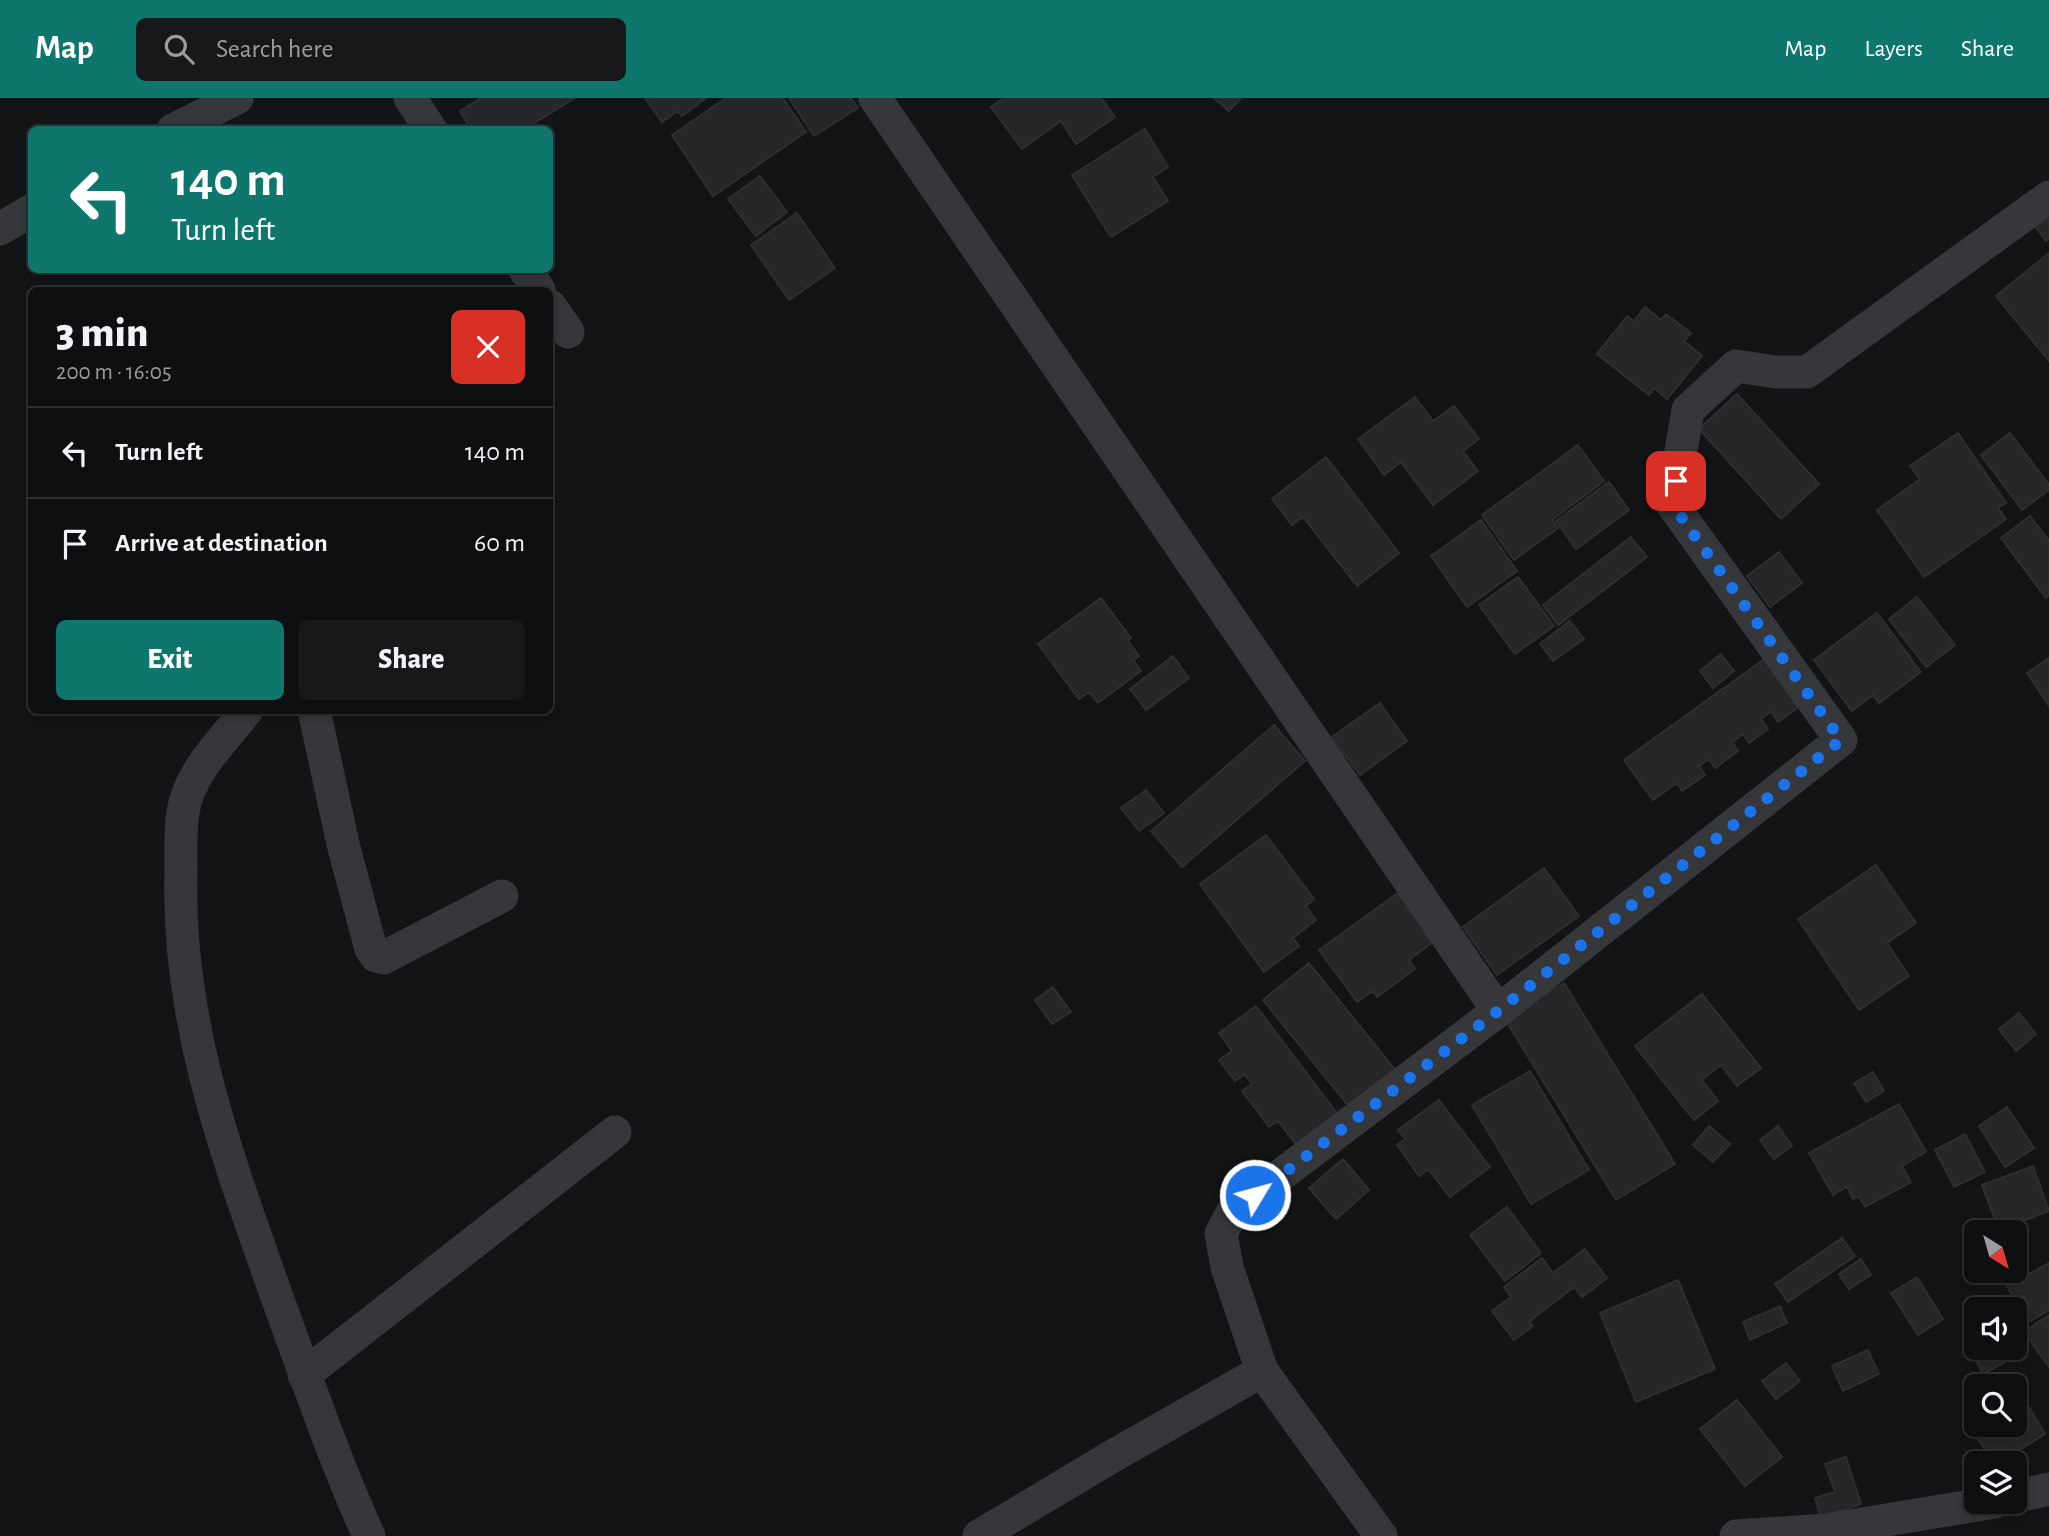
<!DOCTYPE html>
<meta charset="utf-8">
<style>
:root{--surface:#0e0f10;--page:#171819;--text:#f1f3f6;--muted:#9b9c9f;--line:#2e2f30;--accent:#0f766e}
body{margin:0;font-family:"Alegreya Sans",sans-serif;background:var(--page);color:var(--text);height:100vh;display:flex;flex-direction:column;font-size:26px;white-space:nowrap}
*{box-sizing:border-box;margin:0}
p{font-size:23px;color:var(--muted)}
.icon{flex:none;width:38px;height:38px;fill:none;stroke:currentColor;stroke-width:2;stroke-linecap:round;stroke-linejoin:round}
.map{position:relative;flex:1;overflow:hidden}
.side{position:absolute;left:28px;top:189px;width:525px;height:427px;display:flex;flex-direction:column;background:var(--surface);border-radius:10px;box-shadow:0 4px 10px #0003,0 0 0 2px var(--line)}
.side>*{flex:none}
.guide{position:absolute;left:28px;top:28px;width:525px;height:147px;border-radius:10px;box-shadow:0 4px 10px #0003,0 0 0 2px var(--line);background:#0f766e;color:#fff;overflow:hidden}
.needle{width:46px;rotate:143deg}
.buttons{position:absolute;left:1964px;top:1122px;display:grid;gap:14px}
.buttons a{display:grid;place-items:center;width:63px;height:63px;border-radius:10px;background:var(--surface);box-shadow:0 4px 10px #0003,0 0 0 2px var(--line);font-size:35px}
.pin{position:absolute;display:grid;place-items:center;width:60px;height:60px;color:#fff;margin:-30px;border-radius:14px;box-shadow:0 4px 10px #0006}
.me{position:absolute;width:77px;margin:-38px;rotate:53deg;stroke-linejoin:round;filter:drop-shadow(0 0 5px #0008)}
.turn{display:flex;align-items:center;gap:24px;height:147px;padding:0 28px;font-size:32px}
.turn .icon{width:91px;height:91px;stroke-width:2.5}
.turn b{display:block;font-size:49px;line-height:60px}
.round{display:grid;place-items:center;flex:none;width:74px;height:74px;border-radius:10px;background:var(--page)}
.summary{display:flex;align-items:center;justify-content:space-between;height:119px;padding:0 28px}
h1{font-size:42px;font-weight:800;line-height:52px}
.primary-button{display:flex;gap:14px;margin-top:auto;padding:14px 28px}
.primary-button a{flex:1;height:80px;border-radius:10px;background:var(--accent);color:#fff;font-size:28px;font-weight:800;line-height:80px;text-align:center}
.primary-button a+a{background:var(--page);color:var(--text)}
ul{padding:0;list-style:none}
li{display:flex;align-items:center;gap:21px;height:91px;padding:0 28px;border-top:2px solid var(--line)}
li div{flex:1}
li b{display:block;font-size:26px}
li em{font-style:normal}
header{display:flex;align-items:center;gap:42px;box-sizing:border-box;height:98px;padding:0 35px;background:var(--accent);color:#fff}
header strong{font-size:33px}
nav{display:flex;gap:38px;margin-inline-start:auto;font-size:24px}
.search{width:490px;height:63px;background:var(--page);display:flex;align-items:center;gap:18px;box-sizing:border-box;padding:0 24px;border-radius:10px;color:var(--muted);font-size:26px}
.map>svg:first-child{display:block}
.building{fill:#262729;stroke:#2e2e31;stroke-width:2}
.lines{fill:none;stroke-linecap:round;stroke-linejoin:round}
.minor{stroke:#35373a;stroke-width:33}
.route{stroke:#1a73e8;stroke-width:12;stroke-dasharray:0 21.6}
</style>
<header>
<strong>Map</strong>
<div class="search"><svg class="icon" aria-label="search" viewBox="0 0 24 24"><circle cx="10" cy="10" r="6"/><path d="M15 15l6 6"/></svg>Search here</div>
<nav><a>Map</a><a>Layers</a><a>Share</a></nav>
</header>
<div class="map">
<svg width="2049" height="1438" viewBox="0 0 2049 1438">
<rect width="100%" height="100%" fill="#131415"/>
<!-- building -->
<path class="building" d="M481,0H575L523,32H471L460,13Z
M645,0H706L682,18L678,13L662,24Z
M726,0H783L806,34L713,98L672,37Z
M789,0H851L858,10L814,38Z
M1004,0H1101L1115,19L1076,46L1061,23L1022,51L991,9Z
M1214,0H1241L1229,13Z
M1145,31L1168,69L1153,79L1168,103L1111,139L1072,77Z
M760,78L787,114L756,138L728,101Z
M2049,105V141L2046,143L2029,120Z
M797,115L835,170L789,202L751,147Z
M2049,155V263L1996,198Z
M1645,209L1661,222L1666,216L1691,235L1684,243L1702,258L1667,301L1654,290L1649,297L1597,256L1627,218L1634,223Z
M1737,296L1819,386L1781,421L1699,331Z
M1415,299L1433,323L1454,308L1479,341L1463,353L1478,373L1433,407L1401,364L1384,377L1358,341Z
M1958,335L2006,405L1998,410L2006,421L1924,479L1877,412L1920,381L1910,368Z
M2010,335L2049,387V392L2022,412L1981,357Z
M1578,347L1604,383L1552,422L1558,430L1514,462L1482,417Z
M1326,359L1399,455L1357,488L1303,419L1292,427L1272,401Z
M1609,384L1629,412L1576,451L1556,423Z
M2030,418L2049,443V497L2046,500L2001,440Z
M1481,422L1517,473L1467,509L1431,458Z
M1631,439L1647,459L1558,527L1543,507Z
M1779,454L1802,485L1770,509L1747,478Z
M1518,479L1554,528L1515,556L1479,507Z
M1917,499L1955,547L1926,569L1889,521Z
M1101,500L1131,540L1128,543L1139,558L1133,562L1141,573L1098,605L1089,594L1079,601L1038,546Z
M1877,515L1921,574L1879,605L1873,597L1852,613L1814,562Z
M1570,523L1584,541L1553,563L1540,546Z
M1721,556L1734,573L1713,590L1700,573Z
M1770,557L1804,605L1778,624L1771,613L1761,621L1768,631L1749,645L1743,636L1732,644L1738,653L1715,670L1709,661L1699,668L1705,677L1682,693L1677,685L1653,702L1624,662Z
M1173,558L1189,580L1146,612L1130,591Z
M2049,560V608L2027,575Z
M1380,605L1407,643L1360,677L1332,639Z
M1274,627L1305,663L1182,769L1151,733Z
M1146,692L1164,715L1139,733L1121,710Z
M1266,737L1314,801L1306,808L1316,822L1293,840L1299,848L1264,874L1200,786Z
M1876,767L1916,825L1887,845L1909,878L1859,912L1798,821Z
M1544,770L1579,818L1497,877L1463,829Z
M1398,795L1433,844L1409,862L1415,871L1377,899L1373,893L1357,904L1319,852Z
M1309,865L1397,974L1351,1011L1263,902Z
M1564,885L1675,1066L1616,1102L1505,921Z
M1053,889L1071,914L1052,926L1035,902Z
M1702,896L1761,970L1737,988L1721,967L1702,982L1718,1003L1694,1022L1635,948Z
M1256,908L1339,1018L1298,1049L1278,1023L1269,1029L1242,993L1252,986L1244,976L1235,983L1219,962L1232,953L1219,935Z
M2019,915L2036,936L2016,953L1999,931Z
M1530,973L1589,1072L1531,1106L1472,1007Z
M1873,974L1884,993L1866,1004L1854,985Z
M1439,1002L1490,1069L1450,1099L1428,1071L1419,1078L1397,1047L1405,1041L1398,1032Z
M1899,1006L1926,1054L1902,1068L1911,1084L1865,1109L1859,1098L1853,1101L1847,1089L1833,1097L1809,1055Z
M2007,1009L2034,1050L2005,1069L1979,1028Z
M1709,1028L1730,1046L1713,1064L1693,1047Z
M1778,1028L1792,1048L1774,1061L1760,1042Z
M1965,1036L1985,1074L1954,1089L1935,1052Z
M1343,1061L1369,1092L1336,1121L1309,1090Z
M2033,1068L2049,1113L1999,1132L1982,1087Z
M1507,1109L1541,1155L1505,1183L1470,1137Z
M1842,1140L1855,1158L1788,1204L1775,1186Z
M1585,1151L1607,1180L1582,1199L1574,1189L1529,1224L1533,1228L1514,1242L1492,1213L1511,1199L1504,1189L1542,1160L1553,1175Z
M1861,1161L1871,1177L1849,1191L1839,1176Z
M2049,1165V1212L2027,1225L2007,1188Z
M1917,1179L1943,1221L1918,1237L1891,1195Z
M1678,1182L1715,1271L1636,1304L1600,1215Z
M1780,1208L1787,1225L1750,1242L1743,1224Z
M2049,1217V1269L2024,1234Z
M1976,1237V1250H2009L2014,1259L1983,1276L1966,1243Z
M1868,1252L1879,1276L1843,1293L1832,1268Z
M1786,1265L1800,1283L1776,1301L1762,1283Z
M2023,1299L2045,1336L1998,1365H1993L1972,1331L1979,1326H2014V1304Z
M1737,1302L1782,1359L1745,1388L1700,1331Z
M1846,1359L1861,1406L1821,1420L1815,1400L1835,1394L1825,1366Z"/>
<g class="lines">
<!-- minor -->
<path class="minor" d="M410,0L431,32
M875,0L1498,913
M173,32L237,0
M0,131L32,112
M525,172L539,192
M550,208L568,234
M247,612C223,643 189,674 183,714C180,732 181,753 181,772C176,925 228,1060 278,1202C307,1281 334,1361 369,1438
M314,612L343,746L371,851L376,858L383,860L502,798
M304,1277L615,1034
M2014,1399L2049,1391
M979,1438L1111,1359L1262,1273
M1381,1438L1262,1273L1227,1169L1221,1136L1233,1113L1498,913L1841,642L1672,406L1688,312L1736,268L1776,274H1807L2049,99
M1736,1438L1826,1432L1995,1404"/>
</g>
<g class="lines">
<!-- route -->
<path class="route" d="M1255,1097L1498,913L1841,642L1672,406L1676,383"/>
</g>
</svg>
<div class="buttons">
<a><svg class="needle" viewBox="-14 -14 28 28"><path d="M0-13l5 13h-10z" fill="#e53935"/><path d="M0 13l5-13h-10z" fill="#9b9c9f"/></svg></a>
<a><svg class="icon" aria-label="sound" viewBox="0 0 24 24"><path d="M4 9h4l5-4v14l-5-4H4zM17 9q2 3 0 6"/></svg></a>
<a><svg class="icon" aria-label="search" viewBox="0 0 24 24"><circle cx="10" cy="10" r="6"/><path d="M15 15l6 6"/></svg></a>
<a><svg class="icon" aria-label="layers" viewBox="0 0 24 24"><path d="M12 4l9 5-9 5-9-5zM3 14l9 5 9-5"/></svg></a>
</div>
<div class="pin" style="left:1676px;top:383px;background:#d93025"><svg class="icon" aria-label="arrive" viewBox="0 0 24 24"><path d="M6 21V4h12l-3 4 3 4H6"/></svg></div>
<svg class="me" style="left:1255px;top:1097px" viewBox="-20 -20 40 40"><circle r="17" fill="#1a73e8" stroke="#fff" stroke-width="3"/><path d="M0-11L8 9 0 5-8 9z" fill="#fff"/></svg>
<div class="guide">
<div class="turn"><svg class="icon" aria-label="left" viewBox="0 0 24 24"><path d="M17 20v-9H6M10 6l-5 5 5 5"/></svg><div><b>140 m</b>Turn left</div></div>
</div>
<section class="side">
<div class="summary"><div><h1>3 min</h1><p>200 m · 16:05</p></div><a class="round" style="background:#d93025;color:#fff"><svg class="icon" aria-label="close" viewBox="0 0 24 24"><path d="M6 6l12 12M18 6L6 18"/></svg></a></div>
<ul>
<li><svg class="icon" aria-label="left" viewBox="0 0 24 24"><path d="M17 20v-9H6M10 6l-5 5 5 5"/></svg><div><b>Turn left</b></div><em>140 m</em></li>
<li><svg class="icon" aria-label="arrive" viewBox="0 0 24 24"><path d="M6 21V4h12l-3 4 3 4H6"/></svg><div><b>Arrive at destination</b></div><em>60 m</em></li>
</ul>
<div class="primary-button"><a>Exit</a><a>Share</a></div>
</section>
</div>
